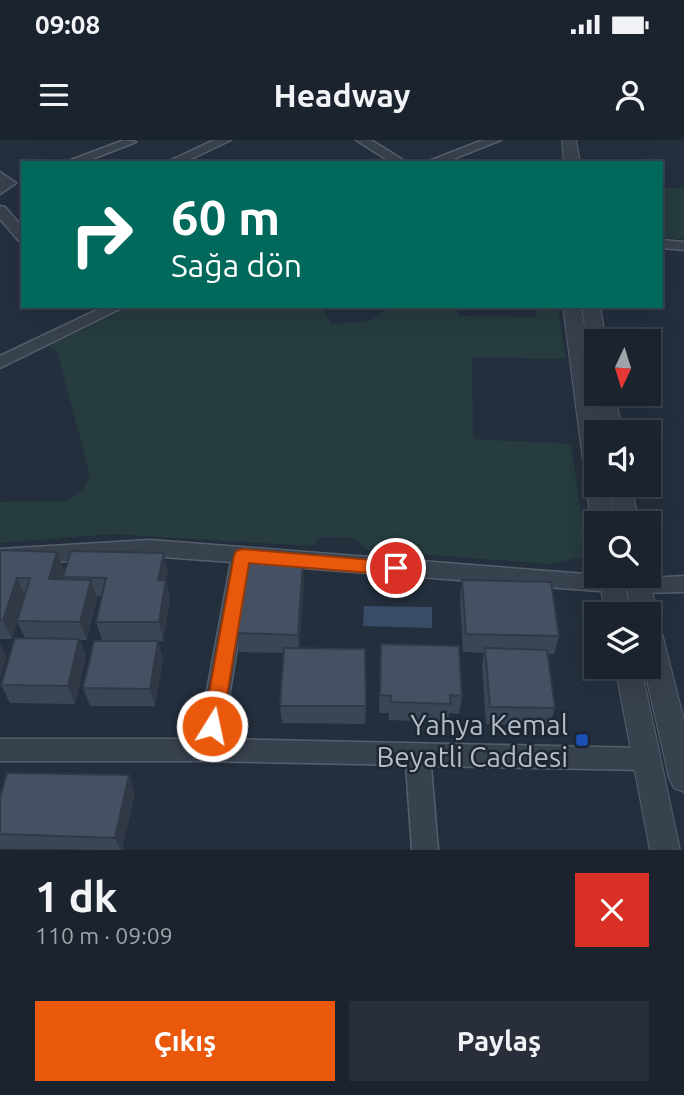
<!DOCTYPE html>
<html lang="tr">
<meta charset="utf-8">
<style>
:root{--surface:#1b232e;--page:#282f3a;--text:#f1f3f6;--muted:#a0a4aa;--line:#39404a;--accent:#ea580c}
body{margin:0;font-family:Ubuntu,sans-serif;background:var(--page);color:var(--text);height:100vh;display:flex;flex-direction:column;font-size:26px;white-space:nowrap}
*{box-sizing:border-box;margin:0}
p{font-size:23px;color:var(--muted)}
.icon{flex:none;width:38px;height:38px;fill:none;stroke:currentColor;stroke-width:2;stroke-linecap:round;stroke-linejoin:round}
.map{position:relative;height:710px;overflow:hidden}
.drawer{display:flex;flex-direction:column;background:var(--surface);flex:1}
.drawer>*{flex:none}
.top-card{position:absolute;left:21px;top:21px;width:642px;height:147px;border-radius:0px;box-shadow:0 7px 28px #0002,0 0 0 2px var(--line);background:#00695c;color:#fff;overflow:hidden}
.needle{width:46px;rotate:184deg}
.buttons{position:absolute;left:584px;top:189px;display:grid;gap:14px}
.buttons a{display:grid;place-items:center;width:77px;height:77px;border-radius:0px;background:var(--surface);box-shadow:0 7px 28px #0002,0 0 0 2px var(--line);font-size:35px}
.pin{position:absolute;display:grid;place-items:center;width:60px;height:60px;color:#fff;margin:-30px;border:4px solid #fff;border-radius:50%;box-shadow:0 2px 7px #0007}
.me{position:absolute;width:77px;margin:-38px;rotate:10deg;stroke-linejoin:round;filter:drop-shadow(0 0 5px #0008)}
.turn{display:flex;align-items:center;gap:24px;height:147px;padding:0 35px;font-size:32px}
.turn .icon{width:91px;height:91px;stroke-width:2.5}
.turn b{display:block;font-size:49px;line-height:60px}
.round{display:grid;place-items:center;flex:none;width:74px;height:74px;border-radius:0px;background:var(--page)}
.head{display:flex;align-items:center;justify-content:space-between;height:119px;padding:0 35px}
h1{font-size:42px;font-weight:600;line-height:52px}
.button{display:flex;gap:14px;margin-top:auto;padding:14px 35px}
.button a{flex:1;height:80px;border-radius:0px;background:var(--accent);color:#fff;font-size:28px;font-weight:600;line-height:80px;text-align:center}
.button a+a{background:var(--page);color:var(--text)}
.status{display:flex;justify-content:space-between;align-items:center;height:49px;padding:0 35px;background:var(--surface);direction:ltr}
.status svg{height:19px;fill:currentColor}
header{display:flex;justify-content:space-between;align-items:center;height:91px;padding:0 35px;background:var(--surface);font-size:32px;font-weight:600}
.map>svg:first-child{display:block}
.green{fill:#263c3f}
.water{fill:#394c67}
.lines{fill:none;stroke-linecap:round;stroke-linejoin:round}
.minor-casing{stroke:#565f6c;stroke-width:3}
.tertiary-casing{stroke:#565f6c;stroke-width:2}
.minor{fill:#38414e;fill-rule:evenodd}
.tertiary{fill:#38414e;fill-rule:evenodd}
.wall{fill:#3b4654}
.shaded-wall{fill:#303945}
.building{fill:#455162;stroke:#303945;stroke-width:2}
.route{fill:#ea580c;stroke:#983908;stroke-width:2}
.transit-dot{fill:#1a4fb4;stroke:#1d2633;stroke-width:2.5}
.labels{text-anchor:middle;dominant-baseline:central;stroke-width:5;stroke-linejoin:round;paint-order:stroke}
.near-poi-label{font-size:28px;fill:#b4bcc9;stroke:#1d2633;text-anchor:end}
</style>
<div class="status"><b>09:08</b><svg viewBox="0 0 49 12"><path d="M0 12V9h3v3zM5 12V6h3v6zM10 12V3h3v9zM15 12V0h3v12zM26 1h20v11H26zM47 4h2v5h-2z"/></svg></div>
<header><svg class="icon" aria-label="menu" viewBox="0 0 24 24"><path d="M4 6h16M4 12h16M4 18h16"/></svg>Headway<svg class="icon" aria-label="person" viewBox="0 0 24 24"><circle cx="12" cy="8" r="4"/><path d="M4 21q1-7 8-7t8 7"/></svg></header>
<div class="map">
<svg width="684" height="710" viewBox="0 0 684 710">
<rect width="100%" height="100%" fill="#242f3e"/>
<!-- green -->
<path class="green" d="M662,48H684V99L662,97Z
M131,166H320L332,184L369,181L385,171L384,166H457L458,176L535,177L538,166H557L566,219L472,217L473,299L571,304L587,416L550,424L367,410L354,398L320,397L312,406L112,394L0,403V362L68,361L84,349L90,335L57,211L49,206Z"/>
<!-- water -->
<path class="water" d="M364,466L432,467V488L363,486Z"/>
<g class="lines">
<defs>
<path id="minor" d="M124,0L136,2L82,23H63Z
M214,0H231L183,23H165Z
M356,0H371L408,23H392Z
M483,0H501L443,23H424Z
M0,32L16,43L0,54Z
M0,66L5,67L23,88V101L18,100L0,79Z
M662,100L684,102V110L662,108Z
M105,166H126L0,228V216Z
M150,400L612,436L619,438L622,444L619,450L612,452L251,424L222,599L645,608L654,611L657,619L654,627L645,630L431,626L438,710H412L406,625L208,621H0V599H198L231,422L150,416L0,425V409Z
M684,436V452L638,453L631,451L628,445L631,439Z"/>
<path id="tertiary" d="M562,0H576L580,23H564Z
M563,166H581L597,269L595,254L597,251V254H615L622,292H597V345H608L615,383H597V390L591,383Z
M582,166H600L606,201H597V211L587,205Z
M609,345H631L639,383H615Z
M599,436H623L631,474H605Z
M624,436H648L658,474L650,483L658,485L662,493L684,580V652L674,648L669,638L644,527H649V474H632Z
M615,527H641L680,710H650Z"/>
</defs>
<!-- minor casing -->
<use href="#minor" class="minor-casing"/>
<!-- tertiary casing -->
<use href="#tertiary" class="tertiary-casing"/>
<!-- minor -->
<use href="#minor" class="minor"/>
<!-- tertiary -->
<use href="#tertiary" class="tertiary"/>
</g>
<!-- wall -->
<path class="wall" d="M662,62L666,79L663,91H662Z
M0,410L57,412L64,431L61,439H64L63,437L168,432L166,440L170,459L163,501L102,500L96,482L102,456H96L97,458L87,500H80L86,517L75,564L10,563L1,545L25,498L17,481L25,456L12,499H0Z
M462,440L559,496L554,514H548L555,568L549,586L486,584L482,526L484,513L463,512L460,459Z
M304,442L299,508L366,566L365,584L282,583L280,566L283,513L239,512L236,493Z
M158,501L163,520L155,566H90L83,548Z
M381,504L462,556L459,574L449,573L448,582L389,580V573H379Z
M135,652L122,710L0,709V658Z"/>
<!-- shaded-wall -->
<path class="shaded-wall" d="M57,412L64,431L55,458L49,439Z
M164,413L168,432L162,459L158,440Z
M303,423L304,442L299,513L298,495Z
M17,438L25,456L12,499L3,480Z
M91,440L97,458L87,500L80,482Z
M166,440L170,459L163,501L159,482Z
M79,499L86,517L75,564L68,546Z
M158,501L163,520L155,566L150,549Z
M0,503L7,517L0,540Z
M129,635L135,652L122,710H120L115,698Z"/>
<!-- building -->
<path class="building" d="M662,62L666,79H662Z
M0,410L57,412L49,439L91,440L80,482L17,481L30,438H17L3,480H0Z
M71,411L164,413L158,440H166L159,482H96L106,438L63,437Z
M245,421L303,423L298,495L236,493Z
M462,440L551,442L559,496L466,494Z
M15,498L79,499L68,546L1,545Z
M94,501H158L150,549L83,548Z
M381,504L459,506L462,556L450,555L451,564L391,562V556L380,555Z
M284,508L365,509L366,566H280Z
M485,508L547,510L555,568L490,567Z
M7,633L129,635L115,698L0,694V658Z"/>
<!-- route -->
<path class="route" d="M242,409L396,422L402,423L405,428L402,433L396,435L249,423L222,586L219,592L212,595L205,592L203,586L234,416L236,411Z"/>
<!-- markers -->
<rect class="transit-dot" x="575" y="593" width="14" height="14" rx="3.5"/>
<g class="labels">
<!-- near-poi labels -->
<g class="near-poi-label">
<text x="568" y="584">Yahya Kemal<tspan x="568" dy="32">Beyatli Caddesi</tspan></text>
</g>
</g>
</svg>
<div class="buttons">
<a><svg class="needle" viewBox="-14 -14 28 28"><path d="M0-13l5 13h-10z" fill="#e53935"/><path d="M0 13l5-13h-10z" fill="#a0a4aa"/></svg></a>
<a><svg class="icon" aria-label="sound" viewBox="0 0 24 24"><path d="M4 9h4l5-4v14l-5-4H4zM17 9q2 3 0 6"/></svg></a>
<a><svg class="icon" aria-label="search" viewBox="0 0 24 24"><circle cx="10" cy="10" r="6"/><path d="M15 15l6 6"/></svg></a>
<a><svg class="icon" aria-label="layers" viewBox="0 0 24 24"><path d="M12 4l9 5-9 5-9-5zM3 14l9 5 9-5"/></svg></a>
</div>
<div class="pin" style="left:396px;top:428px;background:#d93025"><svg class="icon" aria-label="arrive" viewBox="0 0 24 24"><path d="M6 21V4h12l-3 4 3 4H6"/></svg></div>
<svg class="me" style="left:212px;top:586px" viewBox="-20 -20 40 40"><circle r="17" fill="#ea580c" stroke="#fff" stroke-width="3"/><path d="M0-11L8 9 0 5-8 9z" fill="#fff"/></svg>
<div class="top-card">
<div class="turn"><svg class="icon" aria-label="right" viewBox="0 0 24 24"><path d="M7 20v-9h11M14 6l5 5-5 5"/></svg><div><b>60 m</b>Sağa dön</div></div>
</div>
</div>
<section class="drawer">
<div class="head"><div><h1>1 dk</h1><p>110 m · 09:09</p></div><a class="round" style="background:#d93025;color:#fff"><svg class="icon" aria-label="close" viewBox="0 0 24 24"><path d="M6 6l12 12M18 6L6 18"/></svg></a></div>
<div class="button"><a>Çıkış</a><a>Paylaş</a></div>
</section>
